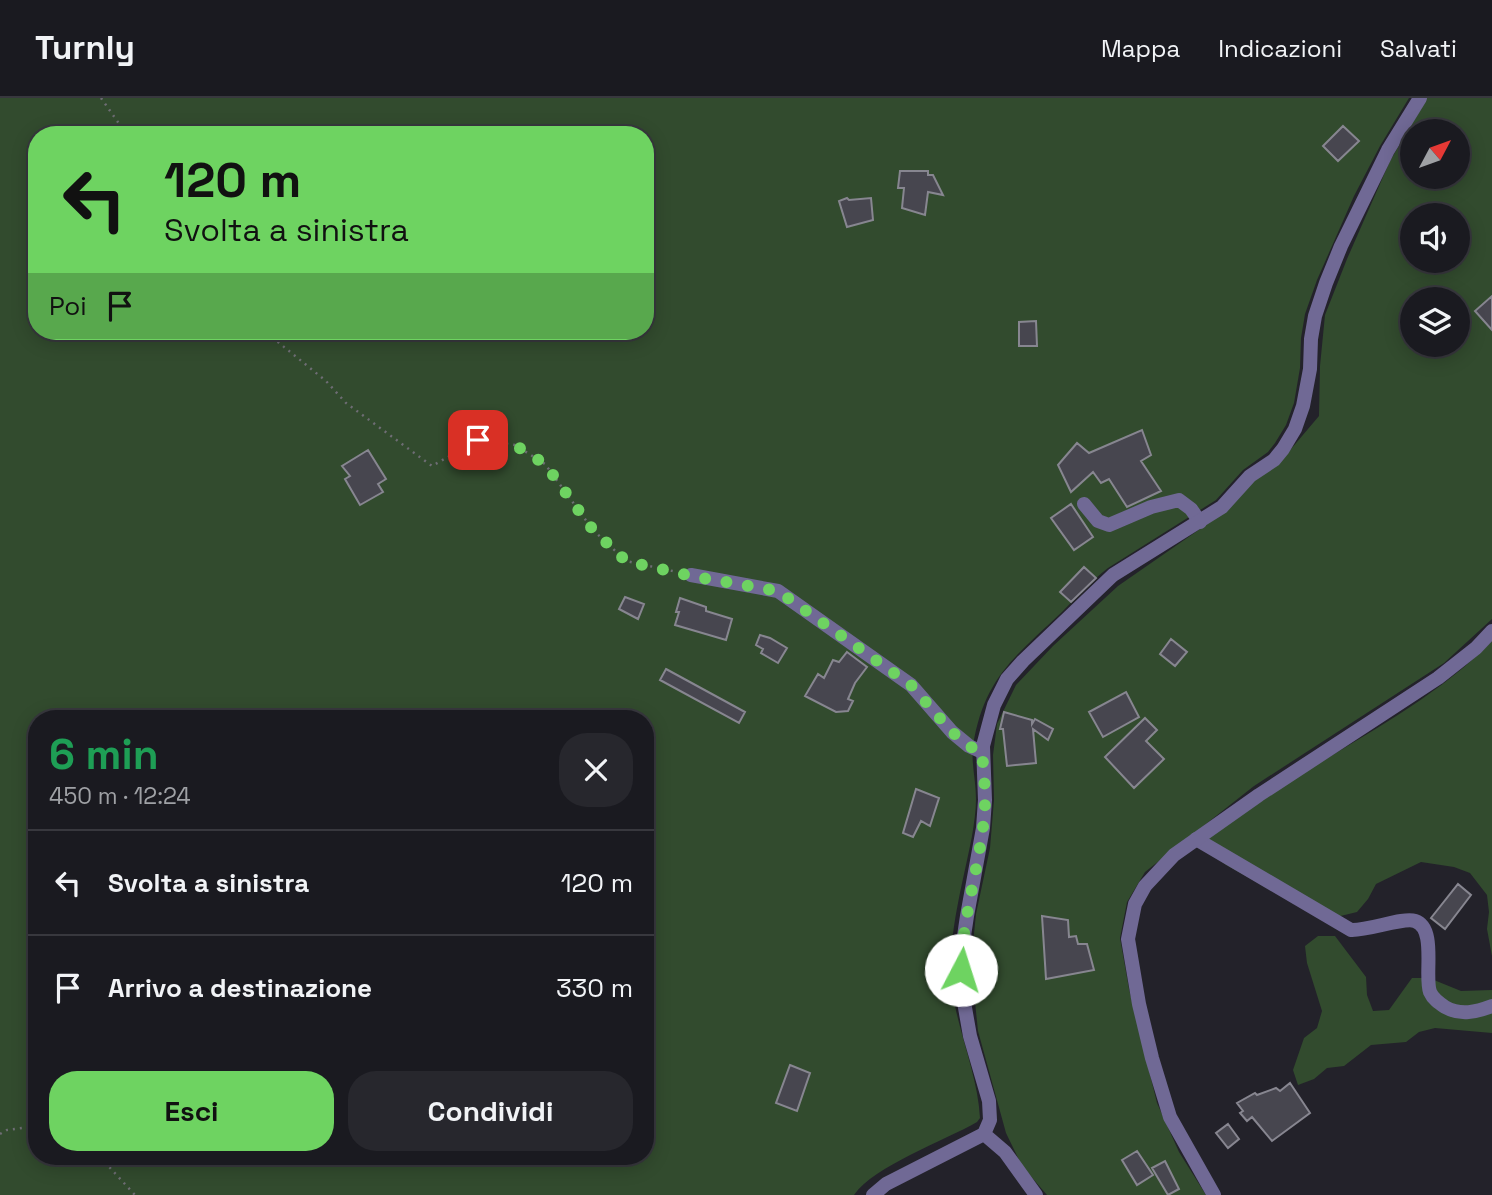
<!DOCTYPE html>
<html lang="it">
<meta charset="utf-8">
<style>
:root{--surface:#1a1a20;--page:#27272d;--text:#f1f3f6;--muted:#9fa1a5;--line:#38383e;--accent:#6ed361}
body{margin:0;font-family:"Space Grotesk",sans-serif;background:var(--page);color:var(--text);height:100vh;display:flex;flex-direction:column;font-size:26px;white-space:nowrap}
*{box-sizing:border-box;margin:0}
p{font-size:23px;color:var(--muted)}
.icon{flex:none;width:38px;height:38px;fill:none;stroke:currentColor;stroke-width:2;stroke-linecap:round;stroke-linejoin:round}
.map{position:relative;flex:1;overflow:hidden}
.side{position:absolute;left:28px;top:612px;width:626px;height:455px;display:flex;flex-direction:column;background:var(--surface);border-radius:28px;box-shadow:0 4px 18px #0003,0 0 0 2px var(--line)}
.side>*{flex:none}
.guide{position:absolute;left:28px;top:28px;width:626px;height:214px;border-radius:28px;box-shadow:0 4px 18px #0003,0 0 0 2px var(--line);background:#6ed361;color:#111;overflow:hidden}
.needle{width:46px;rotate:49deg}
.fabs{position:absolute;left:1400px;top:21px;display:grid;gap:14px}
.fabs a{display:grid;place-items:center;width:70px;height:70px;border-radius:50%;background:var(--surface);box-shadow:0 4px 18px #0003,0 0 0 2px var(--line);font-size:35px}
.pin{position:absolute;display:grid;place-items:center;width:60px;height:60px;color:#fff;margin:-30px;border-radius:14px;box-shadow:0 4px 10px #0006}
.me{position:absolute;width:77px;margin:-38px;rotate:5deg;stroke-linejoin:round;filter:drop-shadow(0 0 5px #0008)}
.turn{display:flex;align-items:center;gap:24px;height:147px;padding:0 21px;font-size:32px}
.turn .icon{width:91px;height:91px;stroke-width:2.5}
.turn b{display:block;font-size:49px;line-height:60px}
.then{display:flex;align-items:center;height:66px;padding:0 21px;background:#0003;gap:14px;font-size:26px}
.round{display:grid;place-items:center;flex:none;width:74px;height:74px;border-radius:28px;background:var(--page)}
.headline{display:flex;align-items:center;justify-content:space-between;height:119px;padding:0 21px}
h1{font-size:42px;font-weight:600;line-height:52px;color:#1e9e55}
.cta{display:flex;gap:14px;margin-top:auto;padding:14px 21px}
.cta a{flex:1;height:80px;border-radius:28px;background:var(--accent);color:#111;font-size:28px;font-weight:600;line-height:80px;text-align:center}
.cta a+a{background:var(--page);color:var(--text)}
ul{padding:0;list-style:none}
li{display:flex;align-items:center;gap:21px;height:105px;padding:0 21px;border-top:2px solid var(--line)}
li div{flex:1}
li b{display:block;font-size:26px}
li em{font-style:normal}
header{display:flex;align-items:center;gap:42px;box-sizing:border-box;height:98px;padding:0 35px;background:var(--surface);border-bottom:2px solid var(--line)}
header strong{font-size:33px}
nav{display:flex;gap:38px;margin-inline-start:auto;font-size:24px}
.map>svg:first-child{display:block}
.green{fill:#324b2e;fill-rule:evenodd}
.building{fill:#47464f;stroke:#878690;stroke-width:2}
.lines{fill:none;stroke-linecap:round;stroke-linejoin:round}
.path{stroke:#6e6d74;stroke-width:2.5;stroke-dasharray:2 5;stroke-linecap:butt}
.minor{stroke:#706995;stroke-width:14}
.tertiary{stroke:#706995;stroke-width:14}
.route{stroke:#6ed361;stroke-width:12;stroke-dasharray:0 21.6}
</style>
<header>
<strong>Turnly</strong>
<nav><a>Mappa</a><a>Indicazioni</a><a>Salvati</a></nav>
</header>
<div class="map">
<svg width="1492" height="1097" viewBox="0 0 1492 1097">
<rect width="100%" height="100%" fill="#23222a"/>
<!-- green -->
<path class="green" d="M0,0H1409L1380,48L1354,98L1317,182L1305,216L1301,240L1300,270L1294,305L1286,327L1275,345L1268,354L1243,372L1216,402L1108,470C1091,483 1077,499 1062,514C1016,558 984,579 973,648C971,665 976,683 976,701C976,713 974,726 972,738C963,785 946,843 952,891C958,934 978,978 980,1020L977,1024C944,1043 874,1068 854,1097H0ZM37,37H646V233H37ZM37,621H646V1059H37Z
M1427,0H1492V521L1444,565L1254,688L1145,774L1127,804L1120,840L1129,891L1157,1005L1179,1054L1206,1097H1047L1022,1068L1006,1035L978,933L971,865L976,816L990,750L994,702L993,657L997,626L1016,587L1053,548L1118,488L1213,422L1257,379L1280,364L1319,318L1320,268L1325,217L1347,161L1390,63ZM1412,33H1458V79H1412ZM1412,117H1458V163H1412ZM1412,201H1458V247H1412Z
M1492,543V858L1487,831L1489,814L1487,797L1470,775L1454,769L1421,764L1376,786L1368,801L1357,814L1324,822L1226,767L1199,747C1233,723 1266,699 1300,677C1364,637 1440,597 1492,543Z
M1318,838H1335L1366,879L1367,897L1373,913L1389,912L1412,880H1429L1461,893L1492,892V935L1435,930L1419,934L1406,944L1371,947L1344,968L1327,970L1314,981L1298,987L1293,972L1304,940L1317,930L1322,913L1307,865L1305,848Z"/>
<!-- building -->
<path class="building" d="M1343,28L1359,43L1338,63L1323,48Z
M900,73H928V77H933L943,97L928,94L925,117L902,110L904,90H898Z
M847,100L849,102L871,100L873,122L847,129L839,103Z
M1492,198V232L1475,213Z
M1036,223L1037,248H1019V224Z
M1142,332L1151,357L1141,363L1161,393L1127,409L1109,381L1101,385L1093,374L1071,394L1058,367L1077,345L1089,355Z
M368,352L386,381L378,386L383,394L360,407L345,381L350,378L342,368Z
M1071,406L1093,439L1074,452L1051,420Z
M1084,469L1096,480L1071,504L1060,494Z
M625,499L644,506L638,521L619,511Z
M680,500L706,509V513L732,521L726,542L675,527L679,514H676Z
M760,537L770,540L787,550L778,565L761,555L763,551L756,547Z
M1171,541L1187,554L1175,568L1160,556Z
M847,554L867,569L855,585L848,601L853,603L848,613L836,614L805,598L818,576L824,580L833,562L839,564Z
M666,571L745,614L739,625L660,582Z
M1126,594L1139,619L1103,639L1089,614Z
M1004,614L1032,622V626L1035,621L1053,631L1048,642L1033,631L1036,665L1007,668L1003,631H1000Z
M1145,620L1157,632L1146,643L1164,661L1134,690L1105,659Z
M916,691L939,700L930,728L921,723L913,739L903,735Z
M1458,786L1471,797L1445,831L1431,820Z
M1042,818L1068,822L1069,839L1076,838L1078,846H1087L1094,872L1046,881Z
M790,967L810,975L797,1013L776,1005Z
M1290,985L1310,1015L1272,1043L1252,1019L1247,1023L1240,1015L1243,1013L1237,1005L1255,995L1257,997L1276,990L1280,993Z
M1228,1026L1239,1041L1228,1050L1216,1035Z
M1137,1053L1153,1077L1137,1087L1122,1062Z
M1165,1063L1179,1091L1168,1097L1152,1070Z"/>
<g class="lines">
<!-- path -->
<path class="path" d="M101,0L127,37
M269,233L273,240L326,283L346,305L432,368L478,342L515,347L545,366L593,432L626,463L677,474
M0,1036L7,1032L37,1028
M100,1059L135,1097"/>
<!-- minor -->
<path class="minor" d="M1084,406L1098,423L1109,427L1151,409L1179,402L1191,411L1200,424
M691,477L778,493L911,587L952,634L969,648L982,654
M1196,741L1351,832C1368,833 1403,819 1415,823C1437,830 1424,878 1430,894C1433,901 1439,905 1445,909C1461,918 1476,914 1492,908"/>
<!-- tertiary -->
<path class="tertiary" d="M984,1036L990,1022L989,1003L970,938L961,887V858L967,818L983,730L985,702L983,648L994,607L1007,581L1023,563L1113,477L1222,409L1250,378L1274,362L1283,351L1295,331L1303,308L1310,271L1311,241L1315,218L1326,185L1341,148L1388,52L1420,0
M984,1036L1005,1054L1036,1097
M873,1097L886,1086L984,1036
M1214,1097L1170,1019L1152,960L1139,906L1128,841L1135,806L1145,788L1174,757L1259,697L1438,580L1476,550L1492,533"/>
</g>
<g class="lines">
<!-- route -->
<path class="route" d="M478,342L515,347L545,366L593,432L626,463L691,478L778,493L911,587L952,634L969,648L982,654C984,679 987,704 983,729C977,777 962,824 961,872"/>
</g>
</svg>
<div class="fabs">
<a><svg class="needle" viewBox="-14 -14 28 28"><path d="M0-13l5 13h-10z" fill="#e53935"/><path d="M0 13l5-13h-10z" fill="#9fa1a5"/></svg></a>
<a><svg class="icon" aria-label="sound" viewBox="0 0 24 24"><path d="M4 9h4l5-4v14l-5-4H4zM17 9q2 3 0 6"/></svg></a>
<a><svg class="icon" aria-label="layers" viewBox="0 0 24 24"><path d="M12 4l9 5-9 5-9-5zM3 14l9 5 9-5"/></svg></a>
</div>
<div class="pin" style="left:478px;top:342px;background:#d93025"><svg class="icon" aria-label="arrive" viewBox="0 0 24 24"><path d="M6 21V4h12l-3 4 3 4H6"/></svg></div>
<svg class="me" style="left:961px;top:872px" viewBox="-20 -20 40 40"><circle r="19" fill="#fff"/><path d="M0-13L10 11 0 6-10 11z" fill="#6ed361"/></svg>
<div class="guide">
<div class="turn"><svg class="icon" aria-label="left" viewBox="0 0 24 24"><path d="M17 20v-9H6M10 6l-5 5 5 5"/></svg><div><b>120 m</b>Svolta a sinistra</div></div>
<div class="then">Poi<svg class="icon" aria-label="arrive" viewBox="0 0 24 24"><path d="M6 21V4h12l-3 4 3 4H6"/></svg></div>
</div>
<section class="side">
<div class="headline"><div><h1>6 min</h1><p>450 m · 12:24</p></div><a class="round"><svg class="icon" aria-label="close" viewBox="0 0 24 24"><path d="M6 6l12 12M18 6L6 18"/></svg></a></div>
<ul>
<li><svg class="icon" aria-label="left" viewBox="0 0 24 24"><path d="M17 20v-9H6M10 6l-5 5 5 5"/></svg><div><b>Svolta a sinistra</b></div><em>120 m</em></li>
<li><svg class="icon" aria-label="arrive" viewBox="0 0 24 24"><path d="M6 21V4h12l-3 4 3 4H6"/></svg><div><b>Arrivo a destinazione</b></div><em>330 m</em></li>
</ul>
<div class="cta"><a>Esci</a><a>Condividi</a></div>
</section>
</div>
